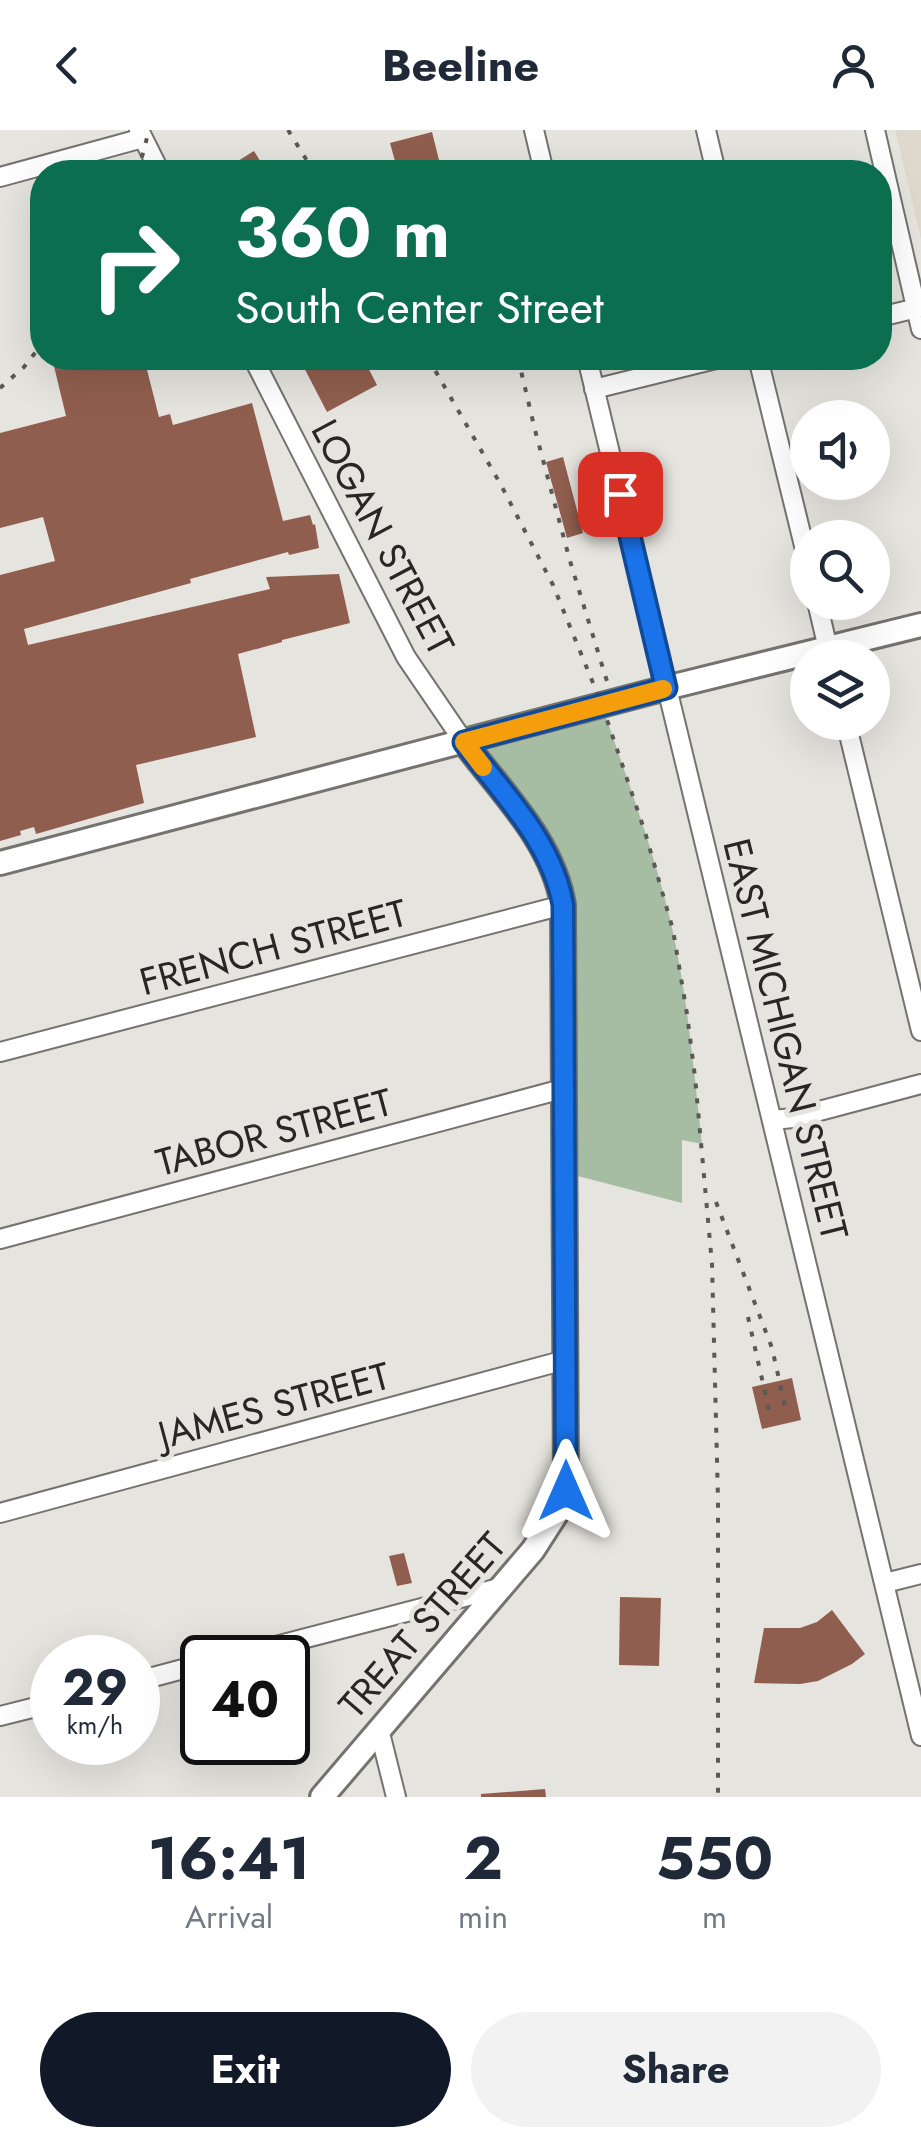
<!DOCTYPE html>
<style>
:root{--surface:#fff;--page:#f2f2f3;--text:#1f2937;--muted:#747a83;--accent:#111827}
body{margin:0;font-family:Jost,sans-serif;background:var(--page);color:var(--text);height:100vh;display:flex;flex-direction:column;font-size:38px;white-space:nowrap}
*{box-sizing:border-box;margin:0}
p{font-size:32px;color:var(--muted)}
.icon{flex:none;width:55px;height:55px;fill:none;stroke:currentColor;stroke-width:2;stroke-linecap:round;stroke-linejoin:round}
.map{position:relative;height:1667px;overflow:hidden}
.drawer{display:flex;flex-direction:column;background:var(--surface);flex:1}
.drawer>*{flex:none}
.hud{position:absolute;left:30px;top:30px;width:862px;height:210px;border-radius:40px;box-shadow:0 10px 40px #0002;background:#0b6e4f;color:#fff;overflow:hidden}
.tools{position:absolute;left:790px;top:270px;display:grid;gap:20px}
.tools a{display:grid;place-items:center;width:100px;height:100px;border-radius:50%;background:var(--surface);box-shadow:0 10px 40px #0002;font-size:50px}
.speed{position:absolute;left:30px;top:1505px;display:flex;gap:20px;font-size:50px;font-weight:700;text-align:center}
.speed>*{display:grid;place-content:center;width:130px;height:130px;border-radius:50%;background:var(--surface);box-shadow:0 10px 40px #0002;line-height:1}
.speed small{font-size:25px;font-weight:400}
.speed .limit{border:5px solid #111;border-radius:15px;background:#fff;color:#111}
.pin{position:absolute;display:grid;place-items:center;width:85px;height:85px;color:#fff;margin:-42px;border-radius:20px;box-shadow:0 5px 15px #0006}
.me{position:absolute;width:110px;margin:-55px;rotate:0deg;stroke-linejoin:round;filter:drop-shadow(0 0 8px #0008)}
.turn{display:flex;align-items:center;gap:35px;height:210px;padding:0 40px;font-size:45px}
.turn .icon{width:130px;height:130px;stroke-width:2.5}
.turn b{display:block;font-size:70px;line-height:85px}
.eta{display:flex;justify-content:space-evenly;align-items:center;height:170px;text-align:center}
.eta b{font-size:60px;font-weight:700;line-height:70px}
.button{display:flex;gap:20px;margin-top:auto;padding:20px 40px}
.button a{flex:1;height:115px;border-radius:60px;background:var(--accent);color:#fff;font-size:40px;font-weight:700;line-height:115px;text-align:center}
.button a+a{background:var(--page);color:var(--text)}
header{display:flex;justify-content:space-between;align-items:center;height:130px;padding:0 40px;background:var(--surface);font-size:45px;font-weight:700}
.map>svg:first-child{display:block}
.built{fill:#dfd9cd}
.green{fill:#a6bda4}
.building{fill:#905e4e}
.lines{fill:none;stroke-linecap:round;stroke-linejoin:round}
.minor-casing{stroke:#75736f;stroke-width:22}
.tertiary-casing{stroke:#75736f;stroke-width:28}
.minor{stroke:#fff;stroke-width:18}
.tertiary{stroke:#fff;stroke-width:22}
.rail{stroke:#5b5956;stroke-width:4;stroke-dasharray:5 10;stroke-linecap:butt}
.route-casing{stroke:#114b97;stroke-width:25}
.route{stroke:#1a73e8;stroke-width:18}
.slow{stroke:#f59e0b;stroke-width:18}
.labels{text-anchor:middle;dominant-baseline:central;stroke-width:10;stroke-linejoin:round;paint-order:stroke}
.street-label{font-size:38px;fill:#282725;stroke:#e6e4de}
</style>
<header><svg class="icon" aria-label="back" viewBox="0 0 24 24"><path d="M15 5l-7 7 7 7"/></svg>Beeline<svg class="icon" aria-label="person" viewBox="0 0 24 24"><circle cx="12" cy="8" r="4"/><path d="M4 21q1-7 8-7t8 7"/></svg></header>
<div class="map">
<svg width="921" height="1667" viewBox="0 0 921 1667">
<rect width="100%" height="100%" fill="#e6e4de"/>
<!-- built -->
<path class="built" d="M895,0H921V109Z"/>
<!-- green -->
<path class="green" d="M602,575C627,650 656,725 673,802C688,871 694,943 702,1014L682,1010V1073L566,1043L560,758L476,628L488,606Z"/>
<!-- building -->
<path class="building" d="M432,2L442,42H398L390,13Z
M254,21L267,42H227L225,39Z
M52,228H144L159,287L170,284L173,295L252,273L283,391L310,385L313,395L315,394L319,418L289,425L288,422L190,449L191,453L24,499L28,515L270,459L266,447L339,444L350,493L282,510V512L238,524L256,607L136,635L144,673L36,704L34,697L20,701L21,705L0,711V445L55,431L43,387L0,398V303L66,286Z
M299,228H363L377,255L327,282Z
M563,327L583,403L567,408L546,332Z
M792,1248L801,1290L762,1299L752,1257Z
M404,1423L412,1453L397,1456L389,1426Z
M620,1467L661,1468L659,1536L619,1535Z
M832,1480L865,1524L852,1534L818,1551L800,1554L754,1553L764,1498H800L817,1492Z
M545,1659L546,1667H481V1664Z"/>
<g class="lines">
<defs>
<path id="minor" d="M139,0L160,42
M534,0L544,42
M706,0L716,42
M875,0L921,199
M0,47L143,8
M880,187L921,177
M253,228L406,527L464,612
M587,228L921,1606
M758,228L808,432
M594,259L720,228
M817,472L830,527
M846,592L921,901
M0,922L563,775
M773,990L793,988L921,954
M0,1109L566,958
M0,1383L565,1230
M885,1453L921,1444
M229,1528L499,1458
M138,1551L202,1534
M0,1586L52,1573
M379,1599L396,1667"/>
<path id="tertiary" d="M0,733L666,558L921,495
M322,1667L533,1420L558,1381L566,1361L563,775C553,711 501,662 464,612"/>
</defs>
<!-- minor casing -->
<use href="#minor" class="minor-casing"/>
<!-- tertiary casing -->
<use href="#tertiary" class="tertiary-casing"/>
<!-- minor -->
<use href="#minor" class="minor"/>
<!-- tertiary -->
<use href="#tertiary" class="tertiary"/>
<!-- rail -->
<path class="rail" d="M288,0L314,42
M138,42L149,0
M428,228L501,355L553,455L602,575L645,702L673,800L687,884L695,947L712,1134L718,1369V1667
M518,228L535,300L570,431L610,561
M0,258L24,237L42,214
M716,1072L772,1218L787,1285
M748,1187L771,1289"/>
</g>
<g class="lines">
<defs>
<path id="route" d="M566,1361L563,775C552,711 501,662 464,612L666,558L620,364"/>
</defs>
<!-- route casing -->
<use href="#route" class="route-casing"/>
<!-- route -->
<use href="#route" class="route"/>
<!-- slow -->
<path class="slow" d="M483,637L464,612L663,559"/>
</g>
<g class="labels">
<!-- street labels -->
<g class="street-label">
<text transform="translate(383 407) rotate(62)">LOGAN STREET</text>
<text transform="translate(273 817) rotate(-15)">FRENCH STREET</text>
<text transform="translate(786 909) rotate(76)">EAST MICHIGAN STREET</text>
<text transform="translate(274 1002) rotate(-15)">TABOR STREET</text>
<text transform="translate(274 1275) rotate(-15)">JAMES STREET</text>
<text transform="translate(422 1495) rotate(-49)">TREAT STREET</text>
</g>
</g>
</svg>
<div class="tools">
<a><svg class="icon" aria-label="sound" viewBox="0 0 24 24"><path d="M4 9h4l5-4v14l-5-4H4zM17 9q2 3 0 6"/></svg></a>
<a><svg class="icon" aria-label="search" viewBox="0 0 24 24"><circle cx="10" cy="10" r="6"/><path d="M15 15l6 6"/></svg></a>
<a><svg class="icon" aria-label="layers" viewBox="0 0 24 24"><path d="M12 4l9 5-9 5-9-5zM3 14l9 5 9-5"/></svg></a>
</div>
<div class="speed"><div>29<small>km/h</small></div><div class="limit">40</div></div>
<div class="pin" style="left:620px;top:364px;background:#d93025"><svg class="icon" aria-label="arrive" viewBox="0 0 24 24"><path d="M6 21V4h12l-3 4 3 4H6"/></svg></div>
<svg class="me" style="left:566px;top:1361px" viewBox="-20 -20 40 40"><path d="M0-17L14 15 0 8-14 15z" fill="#1a73e8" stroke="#fff" stroke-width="4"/></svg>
<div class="hud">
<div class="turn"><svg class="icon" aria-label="right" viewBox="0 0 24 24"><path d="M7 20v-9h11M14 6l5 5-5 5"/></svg><div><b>360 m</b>South Center Street</div></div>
</div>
</div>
<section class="drawer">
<div class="eta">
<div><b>16:41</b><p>Arrival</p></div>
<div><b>2</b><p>min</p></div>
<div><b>550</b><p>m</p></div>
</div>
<div class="button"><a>Exit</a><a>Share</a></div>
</section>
